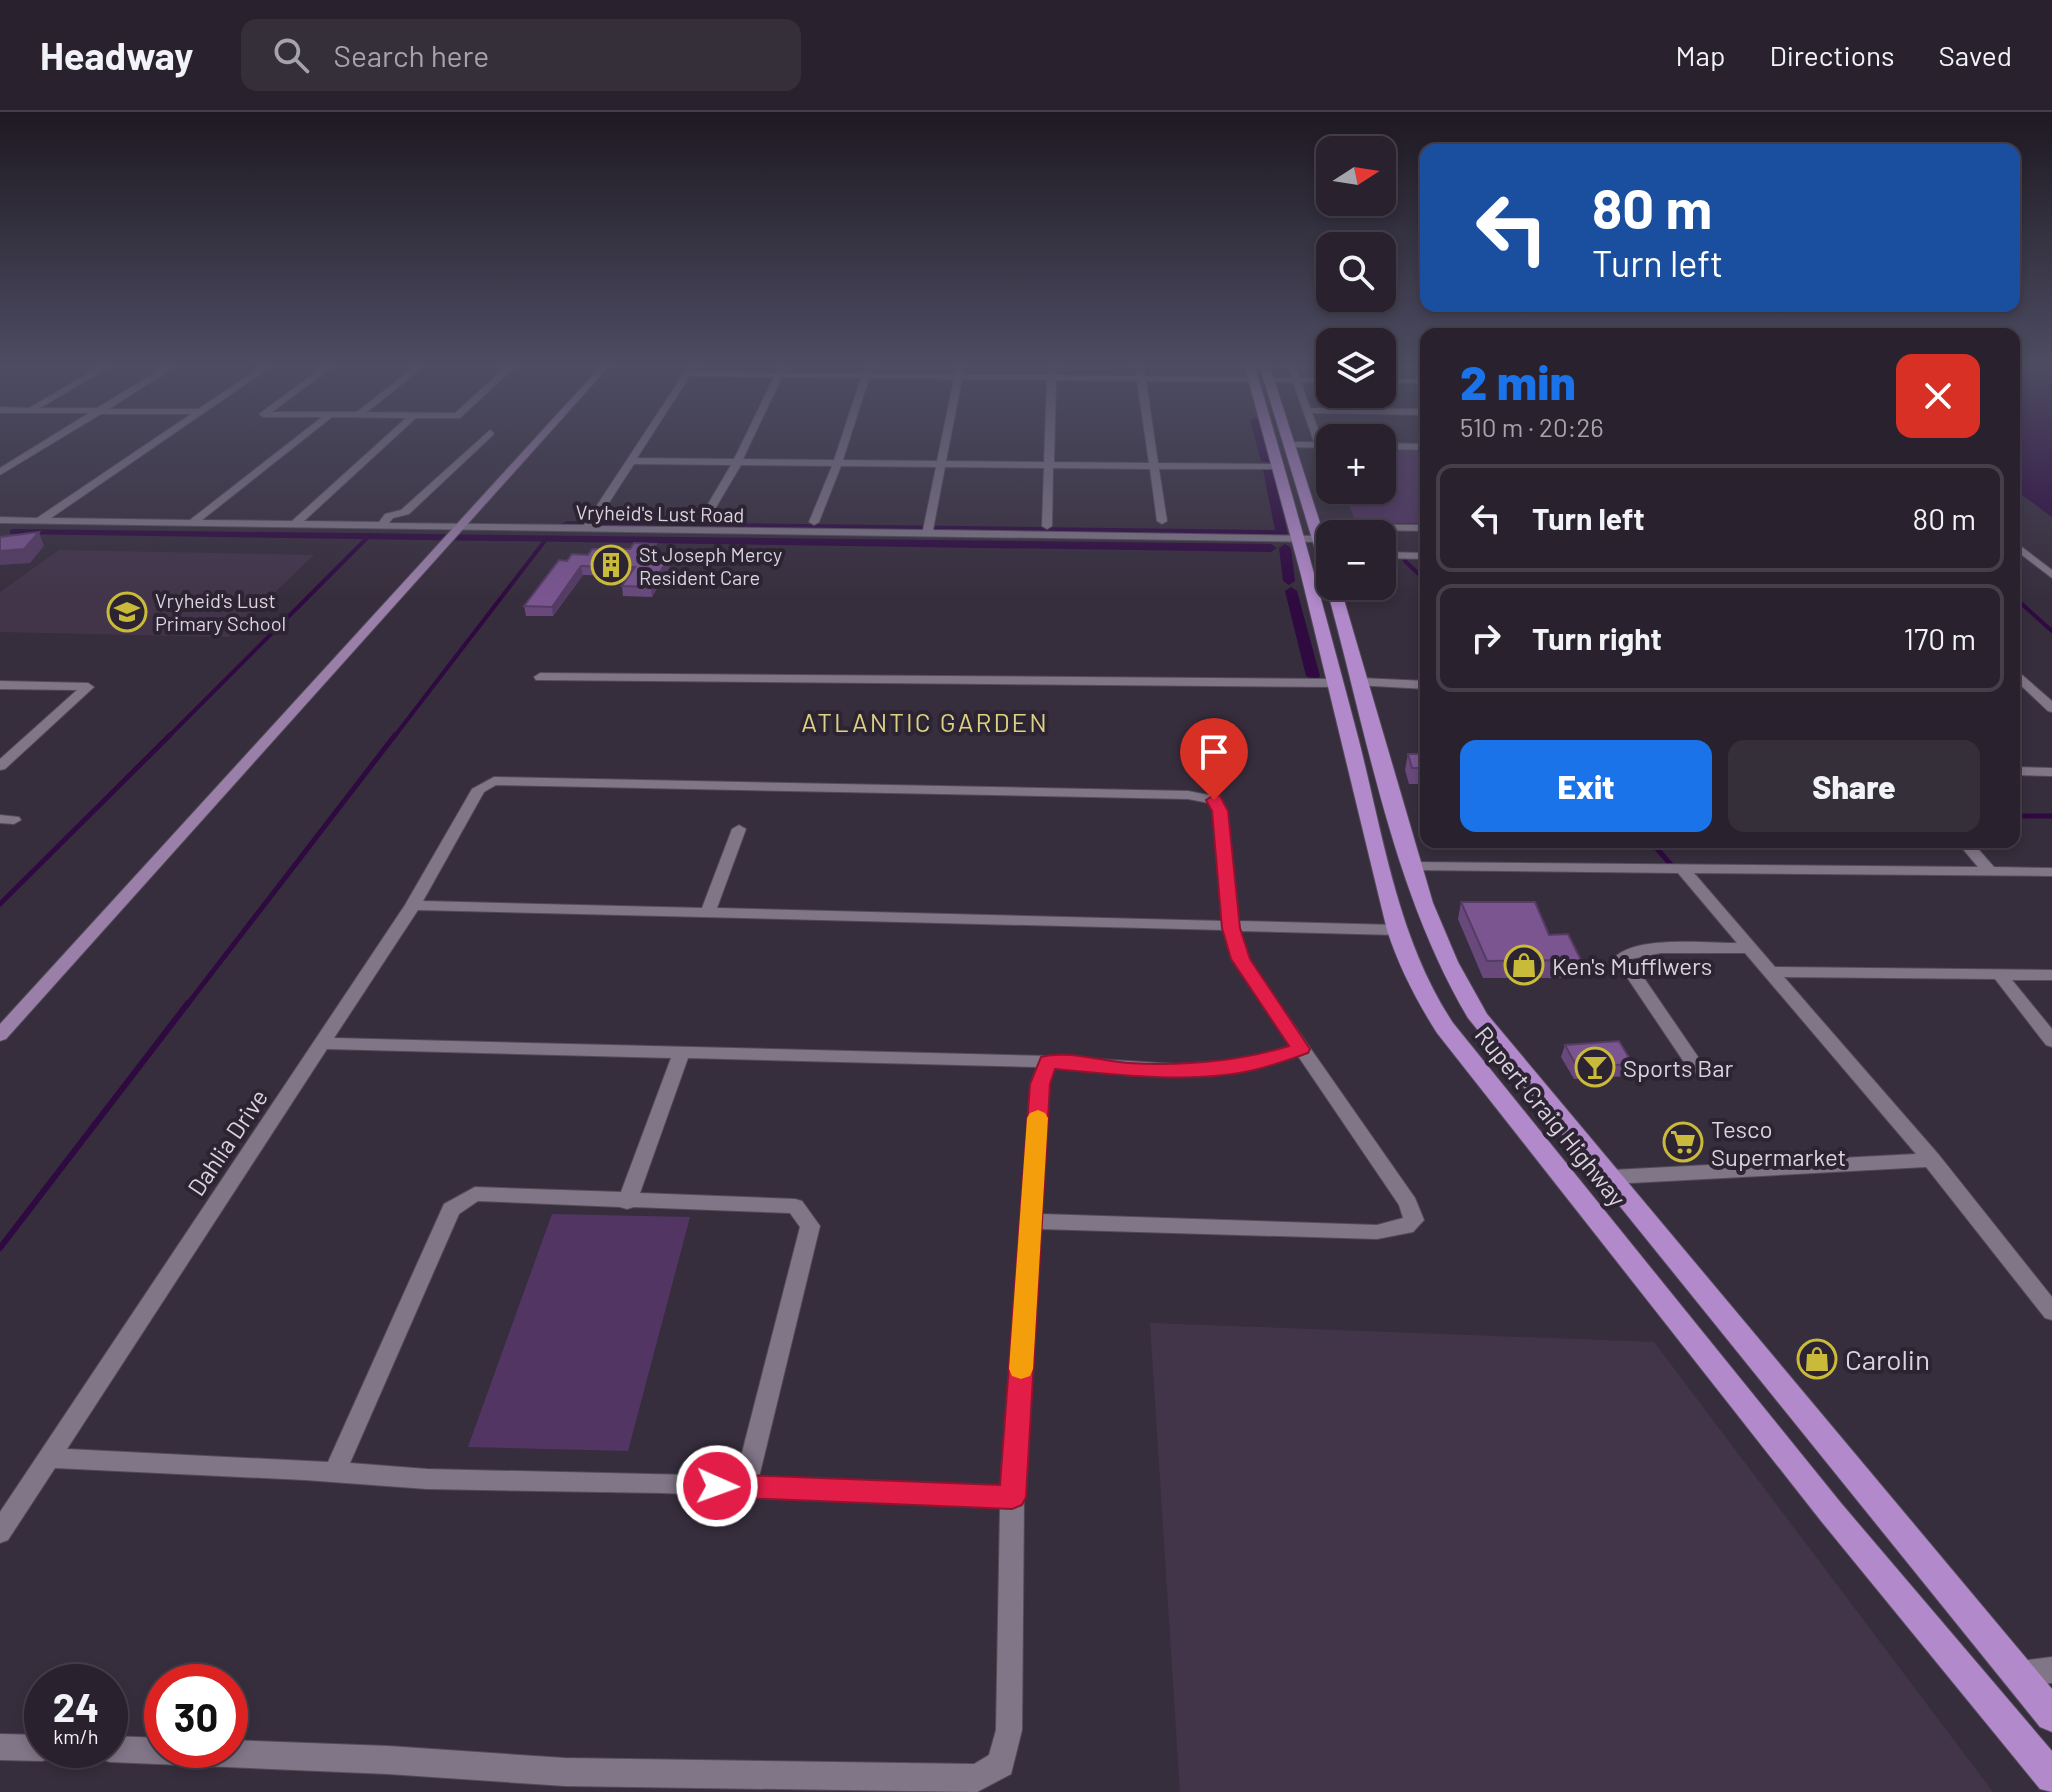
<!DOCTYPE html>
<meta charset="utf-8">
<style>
:root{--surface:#29222e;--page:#352f3a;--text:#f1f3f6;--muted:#a5a4aa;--line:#453f4a;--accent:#1a73e8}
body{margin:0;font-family:Barlow,sans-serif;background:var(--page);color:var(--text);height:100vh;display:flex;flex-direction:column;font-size:30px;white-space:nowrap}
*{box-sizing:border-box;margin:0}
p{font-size:26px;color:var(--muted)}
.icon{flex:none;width:44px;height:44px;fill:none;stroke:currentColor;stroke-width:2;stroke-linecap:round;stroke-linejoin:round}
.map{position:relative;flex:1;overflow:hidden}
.panel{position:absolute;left:1420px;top:216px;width:600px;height:520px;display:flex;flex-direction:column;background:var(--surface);border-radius:16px;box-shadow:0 4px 12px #0003,0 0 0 2px var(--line)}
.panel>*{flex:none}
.banner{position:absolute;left:1420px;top:32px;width:600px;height:168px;border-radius:16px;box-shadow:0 4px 12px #0003,0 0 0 2px var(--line);background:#1a4fa0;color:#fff;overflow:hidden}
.needle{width:52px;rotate:78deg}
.fabs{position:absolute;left:1316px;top:24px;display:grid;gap:16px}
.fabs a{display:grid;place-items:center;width:80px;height:80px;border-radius:16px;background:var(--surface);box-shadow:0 4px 12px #0003,0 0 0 2px var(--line);font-size:40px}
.speed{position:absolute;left:24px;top:1552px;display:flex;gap:16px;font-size:40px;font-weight:700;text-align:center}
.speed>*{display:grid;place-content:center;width:104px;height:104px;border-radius:50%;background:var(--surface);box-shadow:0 4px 12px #0003,0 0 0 2px var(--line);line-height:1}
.speed small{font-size:20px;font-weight:400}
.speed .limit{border:12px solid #d22;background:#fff;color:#111}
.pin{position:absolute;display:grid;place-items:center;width:68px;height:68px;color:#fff;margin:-82px -34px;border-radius:50% 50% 50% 0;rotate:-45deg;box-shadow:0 0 8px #0007}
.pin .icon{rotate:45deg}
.me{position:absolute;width:88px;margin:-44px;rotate:92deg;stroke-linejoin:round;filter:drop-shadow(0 0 6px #0008)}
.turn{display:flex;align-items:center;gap:28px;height:168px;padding:0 40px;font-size:36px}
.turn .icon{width:104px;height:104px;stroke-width:2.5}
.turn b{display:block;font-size:56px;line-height:68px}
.round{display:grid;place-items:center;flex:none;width:84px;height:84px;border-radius:16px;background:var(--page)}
.overview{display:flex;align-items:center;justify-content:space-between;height:136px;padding:0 40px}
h1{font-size:48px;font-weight:800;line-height:60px;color:var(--accent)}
.button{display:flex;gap:16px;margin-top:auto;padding:16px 40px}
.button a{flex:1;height:92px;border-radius:16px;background:var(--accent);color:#fff;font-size:32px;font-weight:800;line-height:92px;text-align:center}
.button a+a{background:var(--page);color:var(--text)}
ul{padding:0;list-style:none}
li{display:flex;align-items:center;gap:24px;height:108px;margin:0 16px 12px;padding:0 24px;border:4px solid var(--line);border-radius:16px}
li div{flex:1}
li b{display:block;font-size:30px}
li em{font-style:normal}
header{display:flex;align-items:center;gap:48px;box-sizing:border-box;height:112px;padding:0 40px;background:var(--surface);border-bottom:2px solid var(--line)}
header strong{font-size:38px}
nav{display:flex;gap:44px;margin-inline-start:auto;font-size:28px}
.search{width:560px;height:72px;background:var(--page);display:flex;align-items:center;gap:20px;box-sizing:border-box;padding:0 28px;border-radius:16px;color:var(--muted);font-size:30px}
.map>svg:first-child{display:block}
.built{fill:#42354a}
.green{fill:#523563}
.water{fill:#2f0a40}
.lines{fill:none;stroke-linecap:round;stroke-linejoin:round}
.stream-far2{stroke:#2f0a40;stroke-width:4}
.stream-far1{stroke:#2f0a40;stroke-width:5}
.stream{stroke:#2f0a40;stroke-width:6}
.canal{fill:#2f0a40;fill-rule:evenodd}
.street-casing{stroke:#534b58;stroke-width:2}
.secondary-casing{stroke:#534b58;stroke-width:2}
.primary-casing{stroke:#534b58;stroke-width:2}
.street{fill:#817688;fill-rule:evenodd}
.secondary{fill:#9a80a9;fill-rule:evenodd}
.primary{fill:#b28acb;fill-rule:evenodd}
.wall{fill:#69497c}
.shaded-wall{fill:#553c65}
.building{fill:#7a5590;stroke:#553c65;stroke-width:2}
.route{fill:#e11d48;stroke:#92132f;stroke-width:2}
.slow{fill:#f59e0b}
.labels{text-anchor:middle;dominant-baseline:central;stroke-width:8;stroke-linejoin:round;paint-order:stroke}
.far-street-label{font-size:20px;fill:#dad4de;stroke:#2d2433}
.far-poi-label{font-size:20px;fill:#dad4de;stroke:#2d2433;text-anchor:start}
.poi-label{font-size:24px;fill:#dad4de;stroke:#2d2433;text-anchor:start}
.street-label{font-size:24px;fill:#dad4de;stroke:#2d2433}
.neighbourhood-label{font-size:26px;letter-spacing:2px;fill:#dcd284;stroke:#2d2433}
.near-poi-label{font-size:28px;fill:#dad4de;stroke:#2d2433;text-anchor:start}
</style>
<header>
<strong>Headway</strong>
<div class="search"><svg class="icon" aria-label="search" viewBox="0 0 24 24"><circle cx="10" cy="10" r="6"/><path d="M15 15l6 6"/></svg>Search here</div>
<nav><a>Map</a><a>Directions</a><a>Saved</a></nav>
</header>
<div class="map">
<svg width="2052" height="1680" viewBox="0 0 2052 1680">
<rect width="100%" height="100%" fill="#372e3d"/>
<!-- built -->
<path class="built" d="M59,438L314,443L228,525L0,520V480Z
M1150,1211L1654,1230L1993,1680H1180Z"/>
<!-- green -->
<path class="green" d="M1382,337L1426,338V411H1356L1343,378H1382Z
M552,1102L690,1105L628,1339L468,1335Z"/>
<!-- water -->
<path class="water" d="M2014,252H2052V405L2014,377Z"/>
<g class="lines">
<!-- stream-far2 -->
<path class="stream-far2" d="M1405,449L1426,469
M2014,485L2052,519
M168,625L370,423
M394,625L547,426"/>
<!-- stream-far1 -->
<path class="stream-far1" d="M2014,704H2052
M1651,730L1673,755
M0,792L170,623
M187,893L395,623"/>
<!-- stream -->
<path class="stream" d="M0,1136L188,891"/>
<!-- canal -->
<path class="canal" d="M1255,305L1260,308L1270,351L1261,349L1250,308Z
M1268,355L1273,358L1288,422L1282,425L567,415L561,412L567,409L1275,418L1263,358Z
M14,417L1271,432L1277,436L1271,440L10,422V418Z
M1285,432L1291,436L1295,469L1289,473L1283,469L1279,436Z
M1291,475L1297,479L1320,564L1318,567L1313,568L1306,564L1285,479Z"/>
<defs>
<path id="street" d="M104,252H114L40,296H97L169,252H179L109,297H198L266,252H275L51,406L190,408L322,305H263L259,302L327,252H336L272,300H357L418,252H427L367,300L455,301L509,252H518L460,306H416L304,409L379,410L385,402L401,398L490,318L494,321L493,323L409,402L393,406L389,411L584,413L690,252L697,253L693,260L776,261L782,255L786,257L784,261H863L866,252H874L871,262H955L957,252H965L963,263H1048V252H1056V263L1137,264L1135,252H1143L1145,264L1253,266L1257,268L1253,270L1146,269L1158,351L1279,352L1282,353V357H1159L1167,409L1162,412L1157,409L1150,357L1053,356L1052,414L1047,417L1042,414L1044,356L945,355L933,418L1320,424L1325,427L1320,430L0,411V405L37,406L191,302H101L0,363V356L89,301H0V295L29,296ZM690,264L774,265L734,347L637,346ZM782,265L861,266L834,348L743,347ZM869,266L954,267L937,349L843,348ZM962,267L1047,268L1044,350L946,349ZM1056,268L1137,269L1149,351L1054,350ZM332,305L406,306L292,409L202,408ZM634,352L731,353L705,397L710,400L715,397L741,353L832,354L809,410L814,413L819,410L841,354L936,355L923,418L594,414Z
M1287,252H1295L1300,266H1330V270H1301L1310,296L1426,297V303L1312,301L1323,330H1330V336L1288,335L1286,333L1291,330H1314L1293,270H1271L1267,268L1271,266H1292Z
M1382,267H1426V271H1382Z
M1382,331L1426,332V338L1382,337Z
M1316,412L1426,413V419L1312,417L1311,415Z
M2014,429L2052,458V466L2014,437Z
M1382,440L1426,441V447L1382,446Z
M2014,556L2052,589V600L2048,599L2014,567Z
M540,561L1337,567L1343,571L1337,575L536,568L534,565Z
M1360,566L1426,569V577L1356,573V567Z
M0,569L88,571L94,575L5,657L0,658V647L77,578L0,577Z
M2014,655L2052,656V664L2014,663Z
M494,665L1188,679L1219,685L1227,699L1238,809L1397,813L1405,818L1397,823L1240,819L1248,847L1415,1086L1424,1108L1413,1120L1377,1127L1040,1117L1024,1385L1022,1618L1011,1662L977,1680L565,1674L388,1662L110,1650L100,1647L97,1638H110V1624L162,1626V1638H230V1628L388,1634L565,1646L974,1652L989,1643L996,1618L1000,1395L662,1381L427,1377L305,1368L55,1356L8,1428L0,1431V1400L405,793L472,677ZM496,673L1188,687L1209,691L1213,699L1223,809L717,796L746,717L739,713L732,717L702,796L423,789L484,680ZM418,798L1224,818L1232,847L1291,934L1240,948L1176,952L1048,944L334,926ZM327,937L671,946L621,1080L475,1075L444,1092L328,1350L67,1337ZM1298,944L1399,1093L1403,1106L1377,1113L1041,1102L1049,972L1055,956C1137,963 1218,972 1298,944ZM688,946L1037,955L1031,972L1001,1374L759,1365L820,1114L802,1089L795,1087L640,1081ZM478,1089L620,1095L627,1097L634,1095L790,1101L800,1115L736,1364L427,1357L350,1351L459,1102Z
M0,703L19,705L21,708L14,712L0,711Z
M1957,730H1972L1994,755L2052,756V764L1694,761L1775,855L2052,858V868H2012L2052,917V935L2046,933L1995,867L1784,865L1939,1043L2052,1185V1208L2045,1206L1926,1055L1612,1072L1605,1070L1602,1065L1605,1060L1612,1058L1916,1042L1745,841H1661L1631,847L1707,958L1704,962H1692L1614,846C1635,823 1707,831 1737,831L1678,761L1411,758L1404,754L1411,750L1978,755Z
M2052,1545V1571L2019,1575L2010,1571L2006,1562L2010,1553L2019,1549Z
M0,1622L42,1623V1638H55L52,1646L42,1649L0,1648Z"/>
<path id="secondary" d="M603,252H611L6,927L0,929V912Z"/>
<path id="primary" d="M1244,252H1254C1291,376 1325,500 1358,625C1383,722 1397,826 1453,911L1841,1391L2052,1639V1680L2040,1677L1821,1409L1437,921C1416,888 1399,855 1387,818L1301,463Z
M1259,252H1269L1330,442V467L1323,463Z
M1330,471V474H1340L1433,791L1458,850L1487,902L2052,1577V1620L2040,1615L1468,906C1392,778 1366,617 1326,474Z"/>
</defs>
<!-- street casing -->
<use href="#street" class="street-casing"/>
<!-- secondary casing -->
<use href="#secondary" class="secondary-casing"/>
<!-- primary casing -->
<use href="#primary" class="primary-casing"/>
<!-- street -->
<use href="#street" class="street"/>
<!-- secondary -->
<use href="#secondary" class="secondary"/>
<!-- primary -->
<use href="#primary" class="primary"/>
</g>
<!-- wall -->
<path class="wall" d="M656,432L657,441L655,445H669L670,454L652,485L623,484L622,474L628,464L583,463L553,504H526L524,494L567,449L588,443L630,437Z
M1408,642H1426V672H1409L1405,658Z
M1461,790L1549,823L1581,848L1576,866H1483L1458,807Z
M1565,933L1633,952L1629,964L1574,967L1561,945Z"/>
<!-- shaded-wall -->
<path class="shaded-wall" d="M39,420L44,434L30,451L0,453V439Z
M656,432L657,441L649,454L648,444Z
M669,445L670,454L652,485L651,475Z
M581,454L583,463L553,504L552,495Z"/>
<!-- building -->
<path class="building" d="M39,420L24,437L0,439V425Z
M634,431L656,432L648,444L669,445L651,475L622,474L635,455L581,454L552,495L524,494L559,448L567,449L572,442L588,443L592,437H630Z
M1408,642H1426V656H1412Z
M1461,790H1535L1549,823L1568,822L1581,848L1487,849Z
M1619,929L1633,952L1577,955L1565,933Z"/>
<!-- sky -->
<linearGradient id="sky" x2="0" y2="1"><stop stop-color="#1e1922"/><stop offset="0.52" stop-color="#4d4c62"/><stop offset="1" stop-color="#4d4c62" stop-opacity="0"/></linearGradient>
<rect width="2052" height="487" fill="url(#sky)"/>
<!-- route -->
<path class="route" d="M1214,683L1220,684L1228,699L1240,816L1250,847L1310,937L1308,941C1290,947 1272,954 1254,958C1196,972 1115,963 1055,957L1050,972L1026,1385L1022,1393L1012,1397L717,1385L708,1382L704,1374L708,1366L717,1362L1000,1373L1030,972L1041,945C1067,938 1102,949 1128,951C1182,954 1237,950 1289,934L1231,847L1222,816L1212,699L1206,688Z"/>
<!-- slow -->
<path class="slow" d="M1038,998L1045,1001L1048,1006L1033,1257L1030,1264L1021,1267L1012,1264L1009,1257L1027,1006L1030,1001Z"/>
<!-- icons -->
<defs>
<symbol id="building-ring" viewBox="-11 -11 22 22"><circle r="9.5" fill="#2d2433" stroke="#caba3a" stroke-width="1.5"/><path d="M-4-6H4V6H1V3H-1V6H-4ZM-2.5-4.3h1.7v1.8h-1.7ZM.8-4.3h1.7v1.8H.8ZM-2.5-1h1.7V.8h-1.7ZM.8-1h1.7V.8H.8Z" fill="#caba3a"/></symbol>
<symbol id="school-ring" viewBox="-11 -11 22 22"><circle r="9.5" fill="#2d2433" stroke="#caba3a" stroke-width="1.5"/><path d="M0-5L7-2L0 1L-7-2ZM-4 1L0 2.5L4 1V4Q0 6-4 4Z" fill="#caba3a"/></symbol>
<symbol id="shop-ring" viewBox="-11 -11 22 22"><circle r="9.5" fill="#2d2433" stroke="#caba3a" stroke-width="1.5"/><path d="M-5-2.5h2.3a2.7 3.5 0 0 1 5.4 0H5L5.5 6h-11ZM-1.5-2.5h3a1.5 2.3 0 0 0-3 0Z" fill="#caba3a"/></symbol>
<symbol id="bar-ring" viewBox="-11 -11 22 22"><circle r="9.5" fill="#2d2433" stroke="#caba3a" stroke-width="1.5"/><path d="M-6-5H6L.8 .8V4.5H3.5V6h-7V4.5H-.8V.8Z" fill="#caba3a"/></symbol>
<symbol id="supermarket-ring" viewBox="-11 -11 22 22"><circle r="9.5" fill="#2d2433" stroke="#caba3a" stroke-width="1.5"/><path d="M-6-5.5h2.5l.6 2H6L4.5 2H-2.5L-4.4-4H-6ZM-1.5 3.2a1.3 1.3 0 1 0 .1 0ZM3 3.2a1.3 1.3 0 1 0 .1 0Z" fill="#caba3a"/></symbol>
</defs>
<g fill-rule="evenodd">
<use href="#building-ring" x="589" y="431" width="44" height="44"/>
<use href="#school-ring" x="105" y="478" width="44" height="44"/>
<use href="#shop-ring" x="1502" y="831" width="44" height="44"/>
<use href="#bar-ring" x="1573" y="933" width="44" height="44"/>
<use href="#supermarket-ring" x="1661" y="1008" width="44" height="44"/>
<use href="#shop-ring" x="1795" y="1225" width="44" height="44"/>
</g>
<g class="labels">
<!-- far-street labels -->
<g class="far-street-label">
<text transform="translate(660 401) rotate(1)">Vryheid's Lust Road</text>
</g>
<!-- far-poi labels -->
<g class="far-poi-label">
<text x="639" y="442">St Joseph Mercy<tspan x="639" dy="23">Resident Care</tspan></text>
<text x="155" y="488">Vryheid's Lust<tspan x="155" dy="23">Primary School</tspan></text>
</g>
<!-- poi labels -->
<g class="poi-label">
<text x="1552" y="853">Ken's Mufflwers</text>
<text x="1623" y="955">Sports Bar</text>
<text x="1711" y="1016">Tesco<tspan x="1711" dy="28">Supermarket</tspan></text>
</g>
<!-- street labels -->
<g class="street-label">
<text transform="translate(1551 1004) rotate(51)">Rupert Craig Highway</text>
<text transform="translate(227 1030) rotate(-56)">Dahlia Drive</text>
</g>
<!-- neighbourhood labels -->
<g class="neighbourhood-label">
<text x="925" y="609">ATLANTIC GARDEN</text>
</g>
<!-- near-poi labels -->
<g class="near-poi-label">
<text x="1845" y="1247">Carolin</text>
</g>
</g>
</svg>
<div class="fabs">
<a><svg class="needle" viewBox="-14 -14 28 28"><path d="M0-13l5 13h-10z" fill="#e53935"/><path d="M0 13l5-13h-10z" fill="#a5a4aa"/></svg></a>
<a><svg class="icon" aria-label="search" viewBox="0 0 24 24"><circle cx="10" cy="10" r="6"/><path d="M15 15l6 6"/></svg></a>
<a><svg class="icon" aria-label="layers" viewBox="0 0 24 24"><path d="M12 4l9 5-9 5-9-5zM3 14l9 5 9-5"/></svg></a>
<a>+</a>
<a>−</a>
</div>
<div class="speed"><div>24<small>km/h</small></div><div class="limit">30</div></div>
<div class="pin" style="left:1214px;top:688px;background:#d93025"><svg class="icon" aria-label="arrive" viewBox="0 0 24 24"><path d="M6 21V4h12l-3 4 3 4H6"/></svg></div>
<svg class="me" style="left:717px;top:1374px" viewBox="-20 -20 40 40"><circle r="17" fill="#e11d48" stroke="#fff" stroke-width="3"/><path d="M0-11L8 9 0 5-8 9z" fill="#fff"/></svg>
<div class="banner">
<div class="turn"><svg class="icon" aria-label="left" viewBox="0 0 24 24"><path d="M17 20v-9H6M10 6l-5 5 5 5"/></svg><div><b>80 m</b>Turn left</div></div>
</div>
<section class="panel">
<div class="overview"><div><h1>2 min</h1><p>510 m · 20:26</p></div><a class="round" style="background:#d93025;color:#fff"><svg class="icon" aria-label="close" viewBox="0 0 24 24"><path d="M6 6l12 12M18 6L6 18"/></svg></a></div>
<ul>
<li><svg class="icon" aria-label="left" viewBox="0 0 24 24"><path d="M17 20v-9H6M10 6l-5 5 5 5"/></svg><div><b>Turn left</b></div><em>80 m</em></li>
<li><svg class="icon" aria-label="right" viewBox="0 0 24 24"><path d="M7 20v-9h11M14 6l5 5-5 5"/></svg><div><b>Turn right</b></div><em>170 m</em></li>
</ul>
<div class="button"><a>Exit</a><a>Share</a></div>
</section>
</div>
